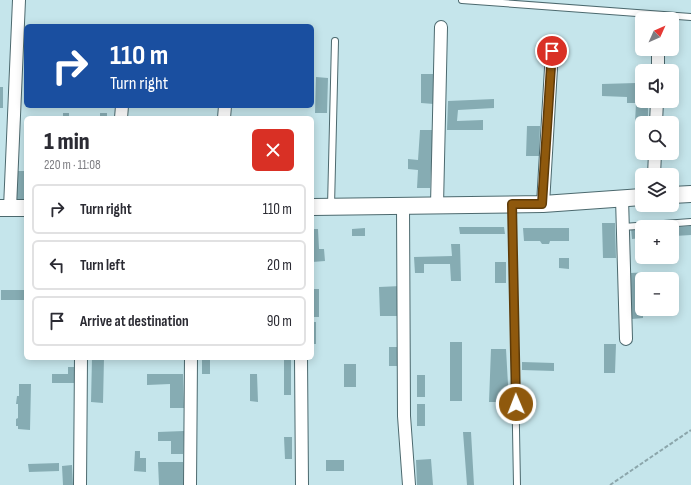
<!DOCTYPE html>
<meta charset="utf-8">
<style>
:root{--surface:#fff;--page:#f2f2f3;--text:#2b2b33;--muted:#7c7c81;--line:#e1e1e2}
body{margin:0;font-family:"Sofia Sans Condensed",sans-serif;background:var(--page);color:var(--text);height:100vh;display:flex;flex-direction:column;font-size:15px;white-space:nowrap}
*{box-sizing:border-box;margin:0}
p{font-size:13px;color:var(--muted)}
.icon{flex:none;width:22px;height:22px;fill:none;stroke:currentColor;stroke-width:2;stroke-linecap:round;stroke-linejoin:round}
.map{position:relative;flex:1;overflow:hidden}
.drawer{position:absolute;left:24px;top:116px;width:290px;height:244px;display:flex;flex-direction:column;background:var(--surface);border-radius:6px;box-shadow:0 2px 10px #0003}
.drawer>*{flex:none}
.guide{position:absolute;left:24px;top:24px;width:290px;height:84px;border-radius:6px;box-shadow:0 2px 10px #0003;background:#1a4fa0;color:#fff;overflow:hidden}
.needle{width:26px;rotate:45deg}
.controls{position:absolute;left:635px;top:12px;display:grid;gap:8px}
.controls a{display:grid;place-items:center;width:44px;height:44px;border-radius:6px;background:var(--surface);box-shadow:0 2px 10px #0003;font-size:20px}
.pin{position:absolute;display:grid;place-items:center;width:34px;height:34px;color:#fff;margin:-17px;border:2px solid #fff;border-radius:50%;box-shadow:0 1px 4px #0007}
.me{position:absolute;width:44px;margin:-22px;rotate:359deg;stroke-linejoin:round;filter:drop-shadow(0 0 3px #0008)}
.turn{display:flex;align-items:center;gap:14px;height:84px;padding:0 20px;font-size:18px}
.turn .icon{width:52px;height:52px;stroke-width:2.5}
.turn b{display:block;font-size:28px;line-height:34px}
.round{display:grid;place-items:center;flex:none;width:42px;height:42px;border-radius:6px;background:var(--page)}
.headline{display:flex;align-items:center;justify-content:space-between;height:68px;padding:0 20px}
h1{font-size:24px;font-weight:800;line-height:30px}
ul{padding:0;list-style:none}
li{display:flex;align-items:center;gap:12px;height:50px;margin:0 8px 6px;padding:0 12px;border:2px solid var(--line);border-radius:6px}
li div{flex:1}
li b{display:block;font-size:15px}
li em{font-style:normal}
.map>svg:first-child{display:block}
.building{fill:#86acb3}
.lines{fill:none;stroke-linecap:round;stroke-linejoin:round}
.lane-casing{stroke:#4c696e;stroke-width:8}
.street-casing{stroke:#4c696e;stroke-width:14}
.secondary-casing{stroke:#4c696e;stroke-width:18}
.path{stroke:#8ca6ab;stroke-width:2;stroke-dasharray:4 2;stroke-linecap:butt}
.lane{stroke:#fff;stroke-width:6}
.street{stroke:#fff;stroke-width:12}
.secondary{stroke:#fff;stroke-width:16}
.route-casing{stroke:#5d3a08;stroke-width:10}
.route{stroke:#8f590d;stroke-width:7}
</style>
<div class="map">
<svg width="691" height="485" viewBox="0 0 691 485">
<rect width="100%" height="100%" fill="#c5e5eb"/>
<!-- building -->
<path class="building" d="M637,65L648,66V71H642V101H648V123H635L636,103H627V97L602,96V84L636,83Z
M421,74H434V104L421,103Z
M316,77L328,78L327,113H315Z
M0,87H3V108H0Z
M494,99V108L458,110L457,121L483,120V130H447L448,101Z
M63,113H69V118H63Z
M100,113H107V118H100Z
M527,126H540L539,156H526Z
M420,130H433L430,188H417L418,170L408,169V159L418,160Z
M670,169V175H659V170Z
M17,171H26V199H16Z
M602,223H615L616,258H603Z
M691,226V235L675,236V227Z
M459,227H504L505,234H460Z
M365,228V236H352V229Z
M523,228H569V241H550L549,244H542L540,241H524Z
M631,228H642V238L632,239Z
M312,229H318L319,249H324L325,261L312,262Z
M451,244H460L461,281H451L450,264H424V273H415L414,257L452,256Z
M559,258H569V269L559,268Z
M495,262H506V283H495Z
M654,272V279H642V309H646L647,311H643V318L632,319L630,273Z
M676,274V282H672V279H666V275Z
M401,286L402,316H380L379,287Z
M312,289H319V317H312Z
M1,290H26V300H1Z
M312,322H316V344H312Z
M450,342H462V401H450Z
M604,344H616L615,373H604Z
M389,347H399L398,366H389Z
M491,349H506L509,402H489Z
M92,358H104L103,403L91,402Z
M202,358H210V374H202Z
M284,358H291V395H284Z
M522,362L554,363V371L522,370Z
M344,364H356V387H344Z
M68,367H75V383H52V374H68Z
M147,374H183L184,408H170V384L147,385Z
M250,374H257L258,402L250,401Z
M417,375H425V397H417Z
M19,384H31L30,430L18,429V426H16V419L18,418V404H16L17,396H19Z
M417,404H425V426H417Z
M184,431L183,454H171V441H158V432Z
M463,432H471L474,485H467Z
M284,437H292V459H285Z
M135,451H140V458H146V472L134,471Z
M431,459L433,485H417L416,460Z
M326,460H344V471H326Z
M158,462H183V485H159Z
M59,463V471L29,472L28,464Z
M72,465L73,485H63L62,466Z"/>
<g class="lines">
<defs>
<path id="lane" d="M462,0L691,17
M512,205L517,485
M331,206L335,41
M623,227L691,222"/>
<path id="street" d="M658,71V49
M121,118L122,106
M224,118L225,106
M656,123L657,101
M654,175L655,153
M622,198L626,339
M543,204L552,51
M403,205L404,416L409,485
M437,205L441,27
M10,208L19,0
M301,358L302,485
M80,485L81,358
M190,485L191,358"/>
<path id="secondary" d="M672,195L691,194
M312,207L543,204L642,197
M0,208H26"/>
</defs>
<!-- lane casing -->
<use href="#lane" class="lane-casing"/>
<!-- street casing -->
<use href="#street" class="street-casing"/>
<!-- secondary casing -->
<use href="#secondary" class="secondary-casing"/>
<!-- path -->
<path class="path" d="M610,485L691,430"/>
<!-- lane -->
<use href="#lane" class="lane"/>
<!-- street -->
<use href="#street" class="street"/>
<!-- secondary -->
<use href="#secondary" class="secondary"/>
</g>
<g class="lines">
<defs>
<path id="route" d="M516,404L512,204H542L552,51"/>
</defs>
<!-- route casing -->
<use href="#route" class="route-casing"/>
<!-- route -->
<use href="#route" class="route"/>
</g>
</svg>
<div class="controls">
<a><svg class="needle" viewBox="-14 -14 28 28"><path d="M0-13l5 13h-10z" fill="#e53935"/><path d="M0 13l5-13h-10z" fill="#7c7c81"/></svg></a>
<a><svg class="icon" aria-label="sound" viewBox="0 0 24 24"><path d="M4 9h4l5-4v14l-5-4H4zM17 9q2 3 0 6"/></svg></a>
<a><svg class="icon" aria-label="search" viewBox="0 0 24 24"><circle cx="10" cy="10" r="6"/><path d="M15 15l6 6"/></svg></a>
<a><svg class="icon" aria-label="layers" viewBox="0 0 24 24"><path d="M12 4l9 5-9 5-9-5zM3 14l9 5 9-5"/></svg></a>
<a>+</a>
<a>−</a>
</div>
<div class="pin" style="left:552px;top:51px;background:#d93025"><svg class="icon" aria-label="arrive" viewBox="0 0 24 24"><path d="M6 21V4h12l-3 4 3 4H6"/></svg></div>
<svg class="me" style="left:516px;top:404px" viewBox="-20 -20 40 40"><circle r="17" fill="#8f590d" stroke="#fff" stroke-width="3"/><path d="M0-11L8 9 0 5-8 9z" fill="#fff"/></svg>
<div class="guide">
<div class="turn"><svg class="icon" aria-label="right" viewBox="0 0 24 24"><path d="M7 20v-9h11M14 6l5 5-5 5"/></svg><div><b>110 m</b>Turn right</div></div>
</div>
<section class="drawer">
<div class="headline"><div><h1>1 min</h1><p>220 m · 11:08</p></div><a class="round" style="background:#d93025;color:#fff"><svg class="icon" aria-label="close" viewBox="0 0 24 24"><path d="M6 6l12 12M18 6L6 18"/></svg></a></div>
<ul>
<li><svg class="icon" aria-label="right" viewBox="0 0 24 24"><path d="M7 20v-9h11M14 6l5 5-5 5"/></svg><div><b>Turn right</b></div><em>110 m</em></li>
<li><svg class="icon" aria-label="left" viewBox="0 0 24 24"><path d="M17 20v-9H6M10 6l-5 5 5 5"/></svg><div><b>Turn left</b></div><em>20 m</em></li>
<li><svg class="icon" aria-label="arrive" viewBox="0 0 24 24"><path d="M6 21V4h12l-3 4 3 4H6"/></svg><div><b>Arrive at destination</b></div><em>90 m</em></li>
</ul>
</section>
</div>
